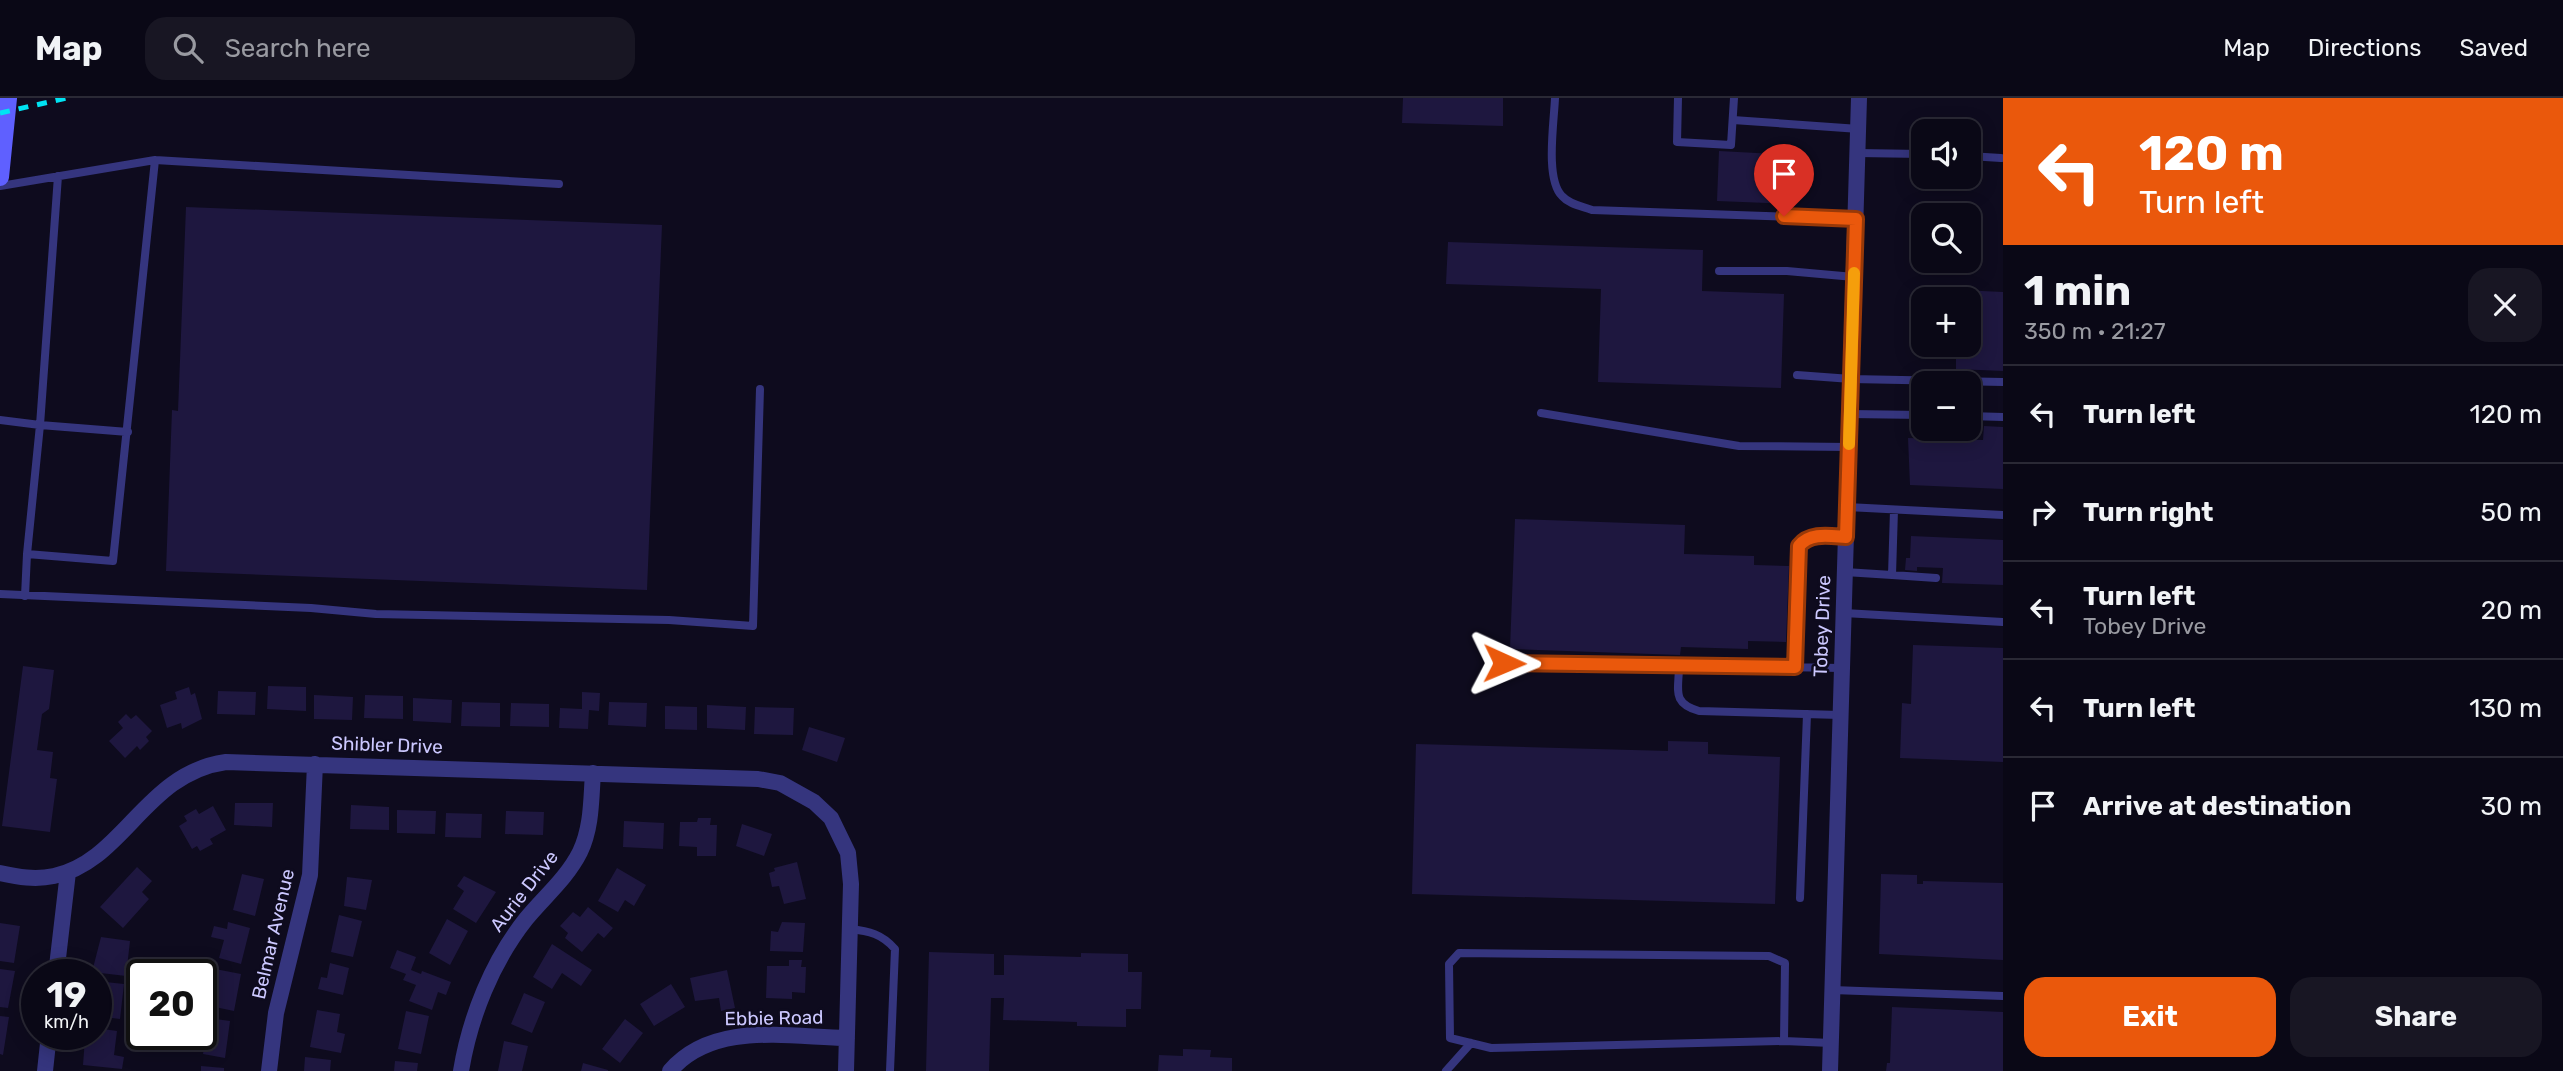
<!DOCTYPE html>
<meta charset="utf-8">
<style>
:root{--surface:#0a0816;--page:#181623;--text:#f1f3f6;--muted:#999aa1;--line:#2a2935;--accent:#ea580c}
body{margin:0;font-family:Rubik,sans-serif;background:var(--page);color:var(--text);height:100vh;display:flex;flex-direction:column;font-size:26px;white-space:nowrap}
*{box-sizing:border-box;margin:0}
p{font-size:23px;color:var(--muted)}
.icon{flex:none;width:38px;height:38px;fill:none;stroke:currentColor;stroke-width:2;stroke-linecap:round;stroke-linejoin:round}
.map{position:relative;flex:1;overflow:hidden}
.sheet{display:flex;flex-direction:column;background:var(--surface);width:560px}
.sheet>*{flex:none}
.hud{background:#ea580c;color:#fff;overflow:hidden}
.controls{position:absolute;left:1911px;top:21px;display:grid;gap:14px}
.controls a{display:grid;place-items:center;width:70px;height:70px;border-radius:14px;background:var(--surface);box-shadow:0 4px 18px #0003,0 0 0 2px var(--line);font-size:35px}
.speed{position:absolute;left:21px;top:861px;display:flex;gap:14px;font-size:35px;font-weight:700;text-align:center}
.speed>*{display:grid;place-content:center;width:91px;height:91px;border-radius:50%;background:var(--surface);box-shadow:0 4px 18px #0003,0 0 0 2px var(--line);line-height:1}
.speed small{font-size:18px;font-weight:400}
.speed .limit{border:4px solid #111;border-radius:10px;background:#fff;color:#111}
.pin{position:absolute;display:grid;place-items:center;width:60px;height:60px;color:#fff;margin:-72px -30px;border-radius:50% 50% 50% 0;rotate:-45deg;box-shadow:0 0 7px #0007}
.pin .icon{rotate:45deg}
.me{position:absolute;width:77px;margin:-38px;rotate:91deg;stroke-linejoin:round;filter:drop-shadow(0 0 5px #0008)}
.turn{display:flex;align-items:center;gap:24px;height:147px;padding:0 21px;font-size:32px}
.turn .icon{width:91px;height:91px;stroke-width:2.5}
.turn b{display:block;font-size:49px;line-height:60px}
.round{display:grid;place-items:center;flex:none;width:74px;height:74px;border-radius:21px;background:var(--page)}
.overview{display:flex;align-items:center;justify-content:space-between;height:119px;padding:0 21px}
h1{font-size:42px;font-weight:700;line-height:52px}
.button{display:flex;gap:14px;margin-top:auto;padding:14px 21px}
.button a{flex:1;height:80px;border-radius:21px;background:var(--accent);color:#fff;font-size:28px;font-weight:700;line-height:80px;text-align:center}
.button a+a{background:var(--page);color:var(--text)}
ul{padding:0;list-style:none}
li{display:flex;align-items:center;gap:21px;height:98px;padding:0 21px;border-top:2px solid var(--line)}
li div{flex:1}
li b{display:block;font-size:26px}
li em{font-style:normal}
header{display:flex;align-items:center;gap:42px;box-sizing:border-box;height:98px;padding:0 35px;background:var(--surface);border-bottom:2px solid var(--line)}
header strong{font-size:33px}
nav{display:flex;gap:38px;margin-inline-start:auto;font-size:24px}
.search{width:490px;height:63px;background:var(--page);display:flex;align-items:center;gap:18px;box-sizing:border-box;padding:0 24px;border-radius:21px;color:var(--muted);font-size:26px}
main{display:flex;flex:1;min-height:0}
.map>svg:first-child{display:block}
.building{fill:#1e173f}
.lines{fill:none;stroke-linecap:round;stroke-linejoin:round}
.service{stroke:#35357e;stroke-width:8}
.minor{stroke:#35357e;stroke-width:16}
.secondary{stroke:#5f60ff;stroke-width:18}
.rail{stroke:#00e3f3;stroke-width:5;stroke-dasharray:10 9;stroke-linecap:butt}
.route-casing{stroke:#983908;stroke-width:18}
.route{stroke:#ea580c;stroke-width:12}
.slow{stroke:#f59e0b;stroke-width:12}
.labels{text-anchor:middle;dominant-baseline:central;stroke-width:5;stroke-linejoin:round;paint-order:stroke}
.street-label{font-size:19px;fill:#ccc8ff;stroke:#0e0b1e}
</style>
<header>
<strong>Map</strong>
<div class="search"><svg class="icon" aria-label="search" viewBox="0 0 24 24"><circle cx="10" cy="10" r="6"/><path d="M15 15l6 6"/></svg>Search here</div>
<nav><a>Map</a><a>Directions</a><a>Saved</a></nav>
</header>
<main>
<div class="map">
<svg width="2003" height="973" viewBox="0 0 2003 973">
<rect width="100%" height="100%" fill="#0e0b1e"/>
<!-- building -->
<path class="building" d="M1403,0H1503V28L1402,25Z
M1719,53L1796,57L1794,106L1717,103Z
M186,109L662,127L647,492L166,473L172,312L178,313Z
M1448,144L1703,152L1702,193L1784,196L1781,290L1598,284L1601,191L1446,186Z
M1961,192L2003,194V273L1956,271V256L1913,255L1911,251L1914,206H1923V247H1969V201H1961Z
M1984,328L2003,329V391L1910,387L1908,340L1983,342Z
M1515,421L1685,427L1684,456L1754,458V467L1789,468L1786,544L1748,543V551L1681,549L1680,557L1510,551Z
M1911,438L2003,442V487L1942,485L1943,470L1917,469V473L1905,472L1906,460H1910Z
M1913,547L2003,550V664L1900,660L1902,605L1911,606Z
M23,568L54,572L49,611L42,616L37,652L53,654L50,680L57,681L50,734L2,728Z
M268,588L306,589V613L267,611Z
M189,589L191,597L195,595L202,621L182,631L181,625L167,630L160,607L177,601L175,594Z
M218,593L256,594L255,617L217,616Z
M582,594L600,595L599,613L589,612L588,631L559,630L560,610L582,611Z
M314,597L353,599L352,622L314,621Z
M365,597L403,598V621L364,620Z
M413,600L452,602L451,625L413,623Z
M462,604L500,605V629L461,628Z
M609,604L647,605L646,629L608,627Z
M511,605L549,606V629L510,628Z
M707,607L746,609L745,632L707,630Z
M665,608L697,609V632L665,631Z
M755,609L794,610L793,637L754,636Z
M126,616L131,621L136,617L152,633L146,639L149,643L140,652L137,648L125,660L109,643L123,630L118,624Z
M809,629L845,640L837,664L802,652Z
M1668,643L1708,644V656L1780,659L1775,806L1412,796L1416,646L1668,653Z
M235,705H273L272,729L234,727Z
M351,707L389,709V732L350,731Z
M213,708L226,732L210,741L213,746L200,753L197,748L192,751L179,728L187,723L184,718L196,711L199,716Z
M397,712L436,713L435,736L397,735Z
M506,713L544,714L543,737L505,736Z
M446,715L482,716L481,740L445,739Z
M698,720H711L710,727H717L716,758H697V749L679,748L680,724H697Z
M624,723L664,725L663,751L623,749Z
M742,726L772,736L764,758L736,748Z
M797,764L806,801L784,806L779,788L772,789L769,775L775,773L774,770Z
M137,769L152,783L142,794L149,801L123,830L100,809Z
M617,770L646,787L634,808L625,802L618,814L598,803Z
M242,776L264,781L255,818L233,812Z
M1881,776L1917,777V786H1923V783L2003,785V862L1879,856Z
M464,778L496,794L476,825L453,811L464,793L457,788Z
M347,779L372,782L366,812L344,808Z
M588,809L613,830L604,840L598,835L582,854L565,840L568,835L560,828L573,814L580,819Z
M339,817L362,823L353,859L331,854Z
M447,821L468,833L450,867L429,855Z
M228,824L250,830L241,866L219,860L224,842L211,839L214,828L227,831Z
M782,824L805,825L803,854L770,853L771,833L778,834Z
M0,825L20,828L14,865L0,863Z
M101,839L130,843L126,878L92,874Z
M552,846L592,872L581,888L562,875L552,891L533,879Z
M397,852L416,859L411,872L421,876L422,873L451,884L446,897L438,894L432,912L409,903L416,887L403,882L406,876L390,870Z
M929,854L994,856V877H1004V857L1081,859V855L1128,856V874H1142L1141,911H1126V929L1077,928V924L1003,922L1004,900H991L989,973H926Z
M789,862H802L801,869H806L805,895L792,894V901L766,900L767,868H789Z
M330,865L349,870L343,897L318,891L321,879L327,880Z
M210,870L241,876L234,913L210,908L214,890L206,889Z
M0,871L15,873L8,910L0,909Z
M727,872L735,910L721,913L719,900L695,903L690,880Z
M96,883L124,886L120,921L96,918Z
M671,886L685,909L654,928L640,906Z
M524,895L545,904L532,935L511,926Z
M1892,909L2003,914V973H1886L1887,965H1890Z
M317,912L340,916L337,934L345,936L341,955L310,949Z
M406,913L429,918L421,956L398,951Z
M0,918L9,919L3,957L0,956Z
M201,919L230,923L225,960L203,956L205,944L193,943L194,936H201Z
M625,921L643,935L620,965L602,951Z
M96,930L117,933L114,957L124,959L122,971L83,967L85,940L88,936H96Z
M504,943L528,948L522,973H498Z
M1183,951L1211,952L1210,959L1232,960V973H1158L1159,957L1183,958Z
M305,959L331,962L330,973H304Z
M395,963L418,965L417,973H394Z
M583,965L608,972V973H581Z
M201,968L224,970V973H201Z"/>
<g class="lines">
<!-- service -->
<path class="service" d="M1555,0C1554,25 1545,81 1562,98C1570,107 1582,108 1592,112L1856,121
M1678,0L1677,44L1731,47L1734,0
M1733,22L1859,31
M1858,55L1923,56
M1969,58L2001,60
M155,62L559,86
M58,78L40,327L128,334
M0,88L155,62L113,463L27,456L40,327L0,322
M1719,173H1787L1854,179
M1797,277L1851,281L2003,284
M1541,315L1739,348L1849,349
M1850,316L1923,317
M1969,318L2003,319
M1847,409L2003,417
M1845,474L1892,477L1894,412
M1892,477L1936,480
M0,496L311,510L376,516L669,522L753,528L760,291
M25,498L27,456
M1844,515L2003,524
M1504,565L1842,570
M1679,567C1679,592 1671,605 1699,613L1840,617
M1795,569L1799,448C1810,434 1830,438 1846,439
M1800,800L1807,616
M850,831C869,833 882,836 895,851L890,973
M1832,892L2003,898
M1784,943L1491,950L1450,940L1449,866L1459,855L1769,858L1785,865L1784,943L1831,945
M1446,973L1471,945"/>
<!-- minor -->
<path class="minor" d="M0,775C18,779 35,782 54,778C124,763 145,675 226,664L758,681L780,685L814,704L831,720L848,755L851,786L846,973
M56,877L68,774
M45,973L49,936
M269,973L276,915L310,777L315,666
M461,973C470,919 492,864 526,821C544,799 567,780 580,754C592,729 591,701 593,675
M670,973C713,923 787,939 847,940
M1830,973L1859,0"/>
<!-- secondary -->
<path class="secondary" d="M0,79L8,0"/>
<!-- rail -->
<path class="rail" d="M0,15L67,0"/>
</g>
<g class="lines">
<defs>
<path id="route" d="M1504,565L1795,569L1799,448C1810,434 1830,438 1846,439L1856,121L1784,118"/>
</defs>
<!-- route casing -->
<use href="#route" class="route-casing"/>
<!-- route -->
<use href="#route" class="route"/>
<!-- slow -->
<path class="slow" d="M1849,346L1854,175"/>
</g>
<g class="labels">
<!-- street labels -->
<g class="street-label">
<text transform="translate(1822 528) rotate(-88)">Tobey Drive</text>
<text transform="translate(387 647) rotate(2)">Shibler Drive</text>
<text transform="translate(524 793) rotate(-52)">Aurie Drive</text>
<text transform="translate(273 836) rotate(-77)">Belmar Avenue</text>
<text transform="translate(774 920) rotate(-1)">Ebbie Road</text>
</g>
</g>
</svg>
<div class="controls">
<a><svg class="icon" aria-label="sound" viewBox="0 0 24 24"><path d="M4 9h4l5-4v14l-5-4H4zM17 9q2 3 0 6"/></svg></a>
<a><svg class="icon" aria-label="search" viewBox="0 0 24 24"><circle cx="10" cy="10" r="6"/><path d="M15 15l6 6"/></svg></a>
<a>+</a>
<a>−</a>
</div>
<div class="speed"><div>19<small>km/h</small></div><div class="limit">20</div></div>
<div class="pin" style="left:1784px;top:118px;background:#d93025"><svg class="icon" aria-label="arrive" viewBox="0 0 24 24"><path d="M6 21V4h12l-3 4 3 4H6"/></svg></div>
<svg class="me" style="left:1504px;top:565px" viewBox="-20 -20 40 40"><path d="M0-17L14 15 0 8-14 15z" fill="#ea580c" stroke="#fff" stroke-width="4"/></svg>
</div>
<section class="sheet">
<div class="hud">
<div class="turn"><svg class="icon" aria-label="left" viewBox="0 0 24 24"><path d="M17 20v-9H6M10 6l-5 5 5 5"/></svg><div><b>120 m</b>Turn left</div></div>
</div>
<div class="overview"><div><h1>1 min</h1><p>350 m · 21:27</p></div><a class="round"><svg class="icon" aria-label="close" viewBox="0 0 24 24"><path d="M6 6l12 12M18 6L6 18"/></svg></a></div>
<ul>
<li><svg class="icon" aria-label="left" viewBox="0 0 24 24"><path d="M17 20v-9H6M10 6l-5 5 5 5"/></svg><div><b>Turn left</b></div><em>120 m</em></li>
<li><svg class="icon" aria-label="right" viewBox="0 0 24 24"><path d="M7 20v-9h11M14 6l5 5-5 5"/></svg><div><b>Turn right</b></div><em>50 m</em></li>
<li><svg class="icon" aria-label="left" viewBox="0 0 24 24"><path d="M17 20v-9H6M10 6l-5 5 5 5"/></svg><div><b>Turn left</b><p>Tobey Drive</p></div><em>20 m</em></li>
<li><svg class="icon" aria-label="left" viewBox="0 0 24 24"><path d="M17 20v-9H6M10 6l-5 5 5 5"/></svg><div><b>Turn left</b></div><em>130 m</em></li>
<li><svg class="icon" aria-label="arrive" viewBox="0 0 24 24"><path d="M6 21V4h12l-3 4 3 4H6"/></svg><div><b>Arrive at destination</b></div><em>30 m</em></li>
</ul>
<div class="button"><a>Exit</a><a>Share</a></div>
</section>
</main>
